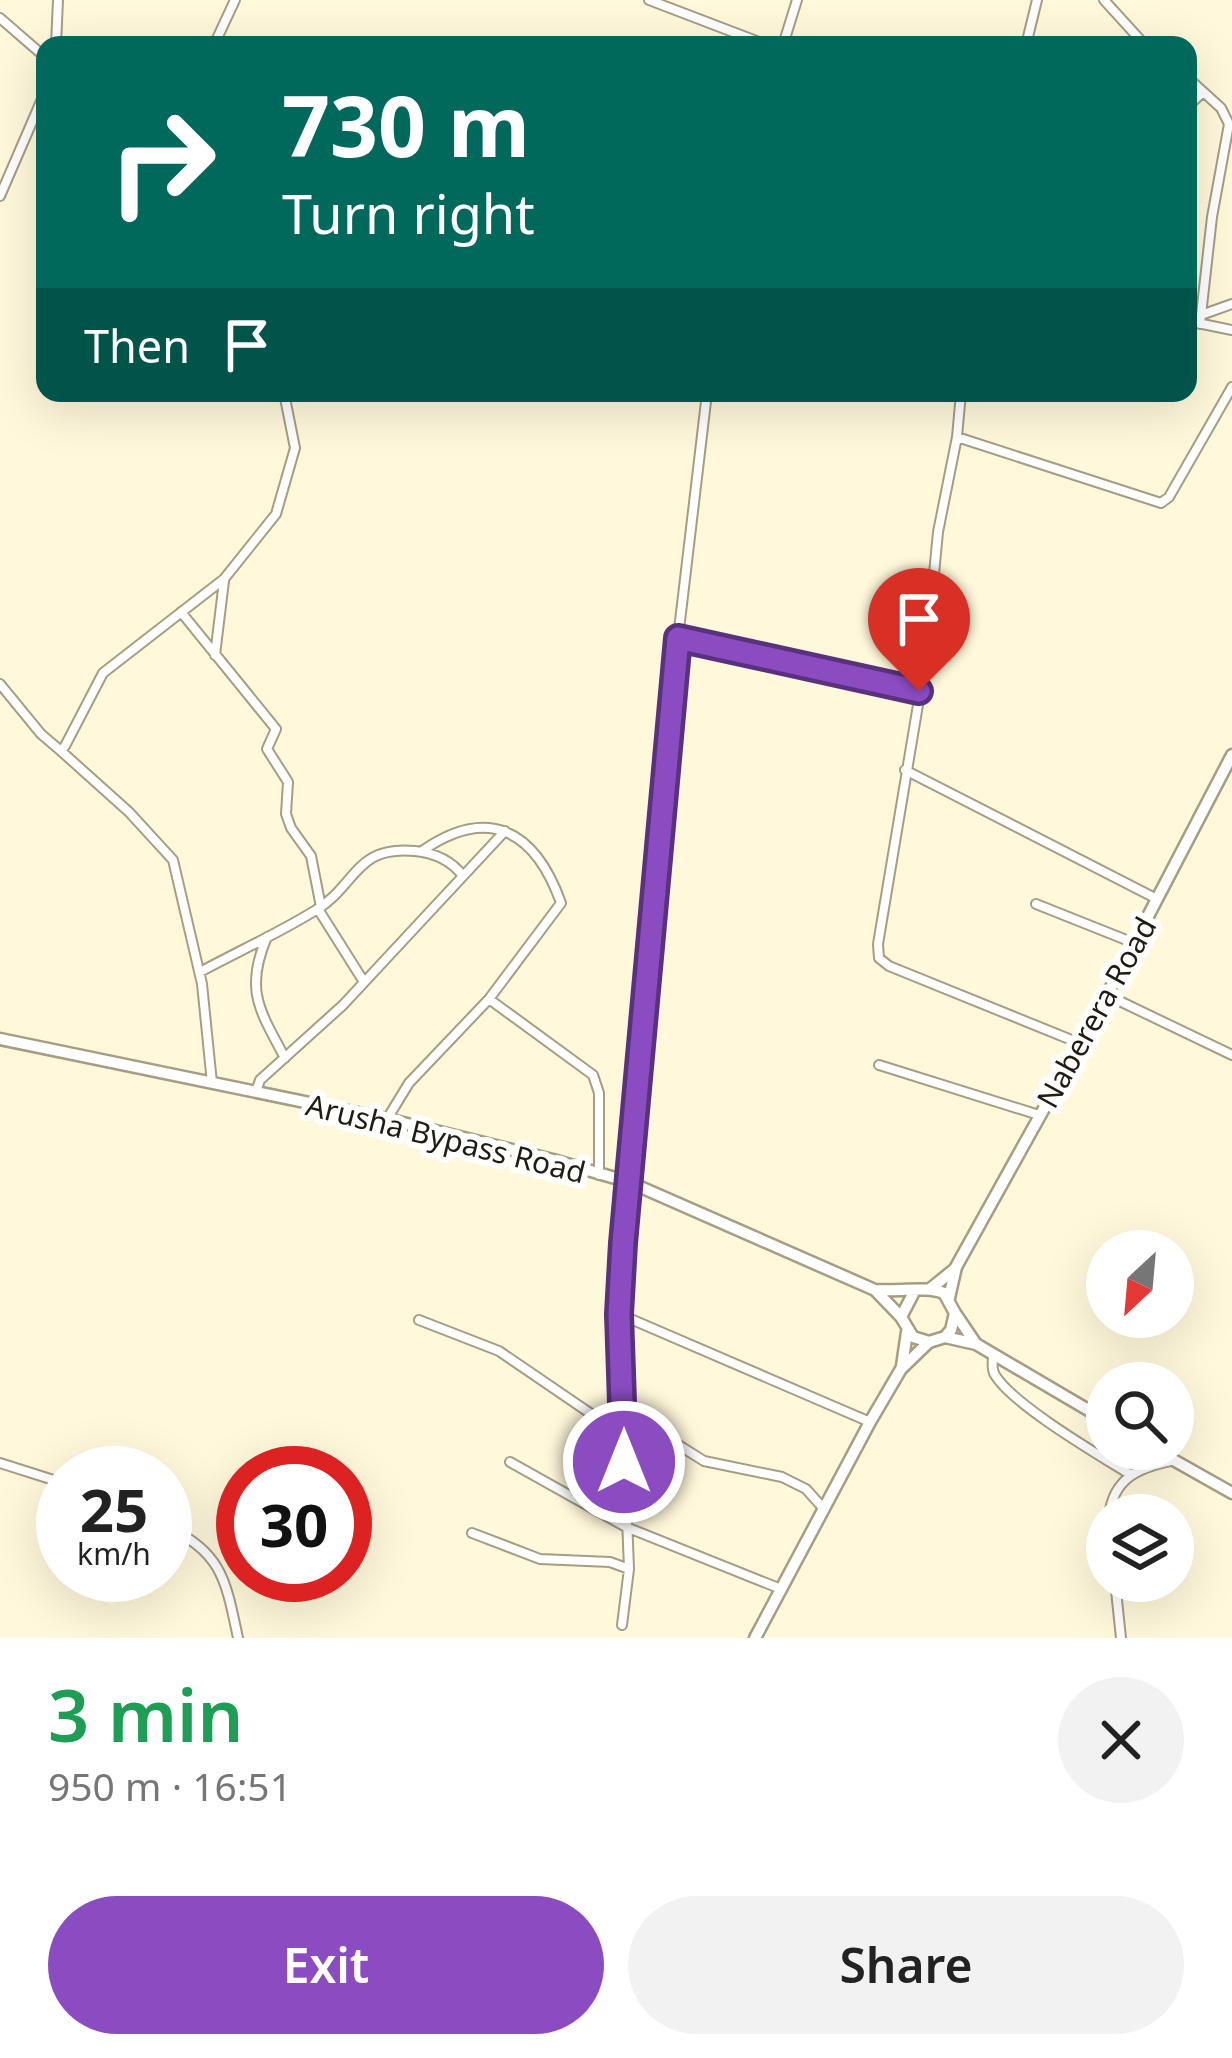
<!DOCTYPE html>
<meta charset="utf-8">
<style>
:root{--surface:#fff;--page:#f2f2f2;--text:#222;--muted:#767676;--accent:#8b4cc1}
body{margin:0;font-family:"Noto Sans",sans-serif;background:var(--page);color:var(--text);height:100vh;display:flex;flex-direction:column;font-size:45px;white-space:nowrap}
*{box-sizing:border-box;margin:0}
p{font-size:39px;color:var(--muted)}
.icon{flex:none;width:66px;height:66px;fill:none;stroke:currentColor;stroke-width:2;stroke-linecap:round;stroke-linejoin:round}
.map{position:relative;height:1638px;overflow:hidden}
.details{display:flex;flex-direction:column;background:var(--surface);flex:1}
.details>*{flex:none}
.banner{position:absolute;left:36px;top:36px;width:1161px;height:366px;border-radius:24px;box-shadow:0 12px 48px #0002;background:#00695c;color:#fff;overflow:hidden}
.needle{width:78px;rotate:206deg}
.fabs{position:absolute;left:1086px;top:1230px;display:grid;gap:24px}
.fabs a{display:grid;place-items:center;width:108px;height:108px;border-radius:50%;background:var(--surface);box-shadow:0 12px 48px #0002;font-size:60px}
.speed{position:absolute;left:36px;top:1446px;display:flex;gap:24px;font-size:60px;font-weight:700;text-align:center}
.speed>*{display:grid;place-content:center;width:156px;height:156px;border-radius:50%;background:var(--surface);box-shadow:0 12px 48px #0002;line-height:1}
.speed small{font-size:30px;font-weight:400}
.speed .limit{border:18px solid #d22;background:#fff;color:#111}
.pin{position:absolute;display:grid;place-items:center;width:102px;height:102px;color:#fff;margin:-123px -51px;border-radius:50% 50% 50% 0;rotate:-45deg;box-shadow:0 0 12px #0007}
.pin .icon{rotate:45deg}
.me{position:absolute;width:132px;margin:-66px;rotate:0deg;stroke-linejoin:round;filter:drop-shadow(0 0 9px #0008)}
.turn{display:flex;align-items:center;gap:42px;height:252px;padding:0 48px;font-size:54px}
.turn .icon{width:156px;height:156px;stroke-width:2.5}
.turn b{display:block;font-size:84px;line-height:102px}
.then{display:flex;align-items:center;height:114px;padding:0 48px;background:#0003;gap:24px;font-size:45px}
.round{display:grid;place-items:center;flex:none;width:126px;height:126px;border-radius:63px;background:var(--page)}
.summary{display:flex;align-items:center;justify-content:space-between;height:204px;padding:0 48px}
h1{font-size:72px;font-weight:600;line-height:90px;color:#1e9e55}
.button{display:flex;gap:24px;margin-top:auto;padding:24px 48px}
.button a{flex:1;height:138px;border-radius:72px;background:var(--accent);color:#fff;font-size:48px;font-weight:600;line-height:138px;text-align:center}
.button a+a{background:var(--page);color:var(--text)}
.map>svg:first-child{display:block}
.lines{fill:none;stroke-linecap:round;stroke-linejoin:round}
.street-casing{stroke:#a59e83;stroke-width:12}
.secondary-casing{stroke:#a59e83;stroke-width:15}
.primary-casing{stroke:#a59e83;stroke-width:15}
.street{stroke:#fff;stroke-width:8}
.secondary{stroke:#fff;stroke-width:10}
.primary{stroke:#fff;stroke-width:10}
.route-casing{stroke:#5a317d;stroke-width:30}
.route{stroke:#8b4cc1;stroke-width:21}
.labels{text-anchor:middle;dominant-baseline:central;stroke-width:12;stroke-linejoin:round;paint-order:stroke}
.street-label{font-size:30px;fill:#1f1c12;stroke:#fff}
</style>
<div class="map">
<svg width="1232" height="1638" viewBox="0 0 1232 1638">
<rect width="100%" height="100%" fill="#fff8db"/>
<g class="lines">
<defs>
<path id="street" d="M649,0L767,45
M1104,0L1145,45
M0,18L45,57
M56,45L58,0
M214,45L235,0
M783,45L797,0
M1026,45L1037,0
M1188,78L1221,108L1229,124L1212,217L1200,324
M1188,106L1203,92
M0,196L45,92
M1201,315L1232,304
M1188,321L1232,330
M961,393L957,437L938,532L926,657L878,944L879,958L889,966L1079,1043
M957,437L1161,503L1169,497L1232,387
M181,612L276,729L267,749L288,782L286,814L291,828L311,856L321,907
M678,638L919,691
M215,655L224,581
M0,684L41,734L61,751L65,746L103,673L224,579L276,514L295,448L284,393
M61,751L129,812L173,860L202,984L212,1083
M905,770L1157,899
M1036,904L1134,943
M318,909L364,982
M267,937C244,990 260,1011 285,1058
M200,972C239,951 279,933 316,910C357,885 355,845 415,851C435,853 451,860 463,876
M1107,995L1232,1055
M489,999L593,1075L599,1093V1175
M879,1065L1039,1115
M256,1092L260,1080L343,1005L505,831
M387,1119L409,1083L489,999L561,903C535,830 488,805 422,851
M619,1314L870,1422
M419,1320L499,1351L622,1435
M993,1355C993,1362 991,1369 995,1375C1013,1405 1099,1455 1131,1475
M623,1431L661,1434L704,1461L782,1477L806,1489L823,1508
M1130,1449L1138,1469
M510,1462L626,1527L781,1589
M0,1463L63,1483
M1109,1515C1114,1478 1138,1468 1171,1461
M165,1526C222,1551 226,1581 238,1638
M472,1533L540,1559L610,1562L629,1569
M1115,1581L1121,1638
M622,1625L629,1569L619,1314L623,1243L678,638L707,393"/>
<path id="secondary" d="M930,1289L956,1268
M949,1298L956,1267L1107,995L1232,755
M902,1366L907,1332
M755,1638L870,1422L901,1369L929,1342"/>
<path id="primary" d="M0,1039L387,1119L553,1160L629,1182L875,1290C896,1292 926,1286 944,1293L955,1313L951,1330L945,1337
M875,1290L901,1317
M913,1294L901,1317L913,1337L929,1342L945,1337L976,1344L1107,1421
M955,1313L976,1344
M1154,1449L1232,1493"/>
</defs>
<!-- street casing -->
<use href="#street" class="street-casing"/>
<!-- secondary casing -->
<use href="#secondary" class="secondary-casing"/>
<!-- primary casing -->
<use href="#primary" class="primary-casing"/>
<!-- street -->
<use href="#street" class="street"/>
<!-- secondary -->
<use href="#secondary" class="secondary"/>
<!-- primary -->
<use href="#primary" class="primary"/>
</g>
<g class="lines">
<defs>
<path id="route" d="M624,1462L619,1314L623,1243L678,638L919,691"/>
</defs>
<!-- route casing -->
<use href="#route" class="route-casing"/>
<!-- route -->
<use href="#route" class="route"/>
</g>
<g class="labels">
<!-- street labels -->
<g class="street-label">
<text transform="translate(1096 1012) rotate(-61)">Naberera Road</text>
<text transform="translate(446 1138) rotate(14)">Arusha Bypass Road</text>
</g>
</g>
</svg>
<div class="fabs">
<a><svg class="needle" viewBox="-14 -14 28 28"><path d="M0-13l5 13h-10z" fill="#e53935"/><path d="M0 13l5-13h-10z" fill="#767676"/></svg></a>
<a><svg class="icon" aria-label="search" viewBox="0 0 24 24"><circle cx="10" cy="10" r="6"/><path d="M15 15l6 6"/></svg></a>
<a><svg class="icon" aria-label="layers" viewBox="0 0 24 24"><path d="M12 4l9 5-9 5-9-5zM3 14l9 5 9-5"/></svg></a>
</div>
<div class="speed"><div>25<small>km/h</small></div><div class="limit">30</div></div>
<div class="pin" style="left:919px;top:691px;background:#d93025"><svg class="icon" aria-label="arrive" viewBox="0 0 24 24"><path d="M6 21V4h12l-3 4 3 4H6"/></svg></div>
<svg class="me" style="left:624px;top:1462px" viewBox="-20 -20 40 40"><circle r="17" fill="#8b4cc1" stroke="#fff" stroke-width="3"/><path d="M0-11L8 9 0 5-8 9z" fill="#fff"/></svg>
<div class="banner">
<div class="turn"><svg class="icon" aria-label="right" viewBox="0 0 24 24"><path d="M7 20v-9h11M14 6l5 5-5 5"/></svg><div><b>730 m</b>Turn right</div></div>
<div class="then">Then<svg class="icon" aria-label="arrive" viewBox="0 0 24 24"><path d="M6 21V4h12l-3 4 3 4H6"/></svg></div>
</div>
</div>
<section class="details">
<div class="summary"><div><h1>3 min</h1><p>950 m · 16:51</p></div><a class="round"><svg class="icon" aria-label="close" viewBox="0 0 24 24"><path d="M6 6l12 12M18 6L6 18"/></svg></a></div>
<div class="button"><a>Exit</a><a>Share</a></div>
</section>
